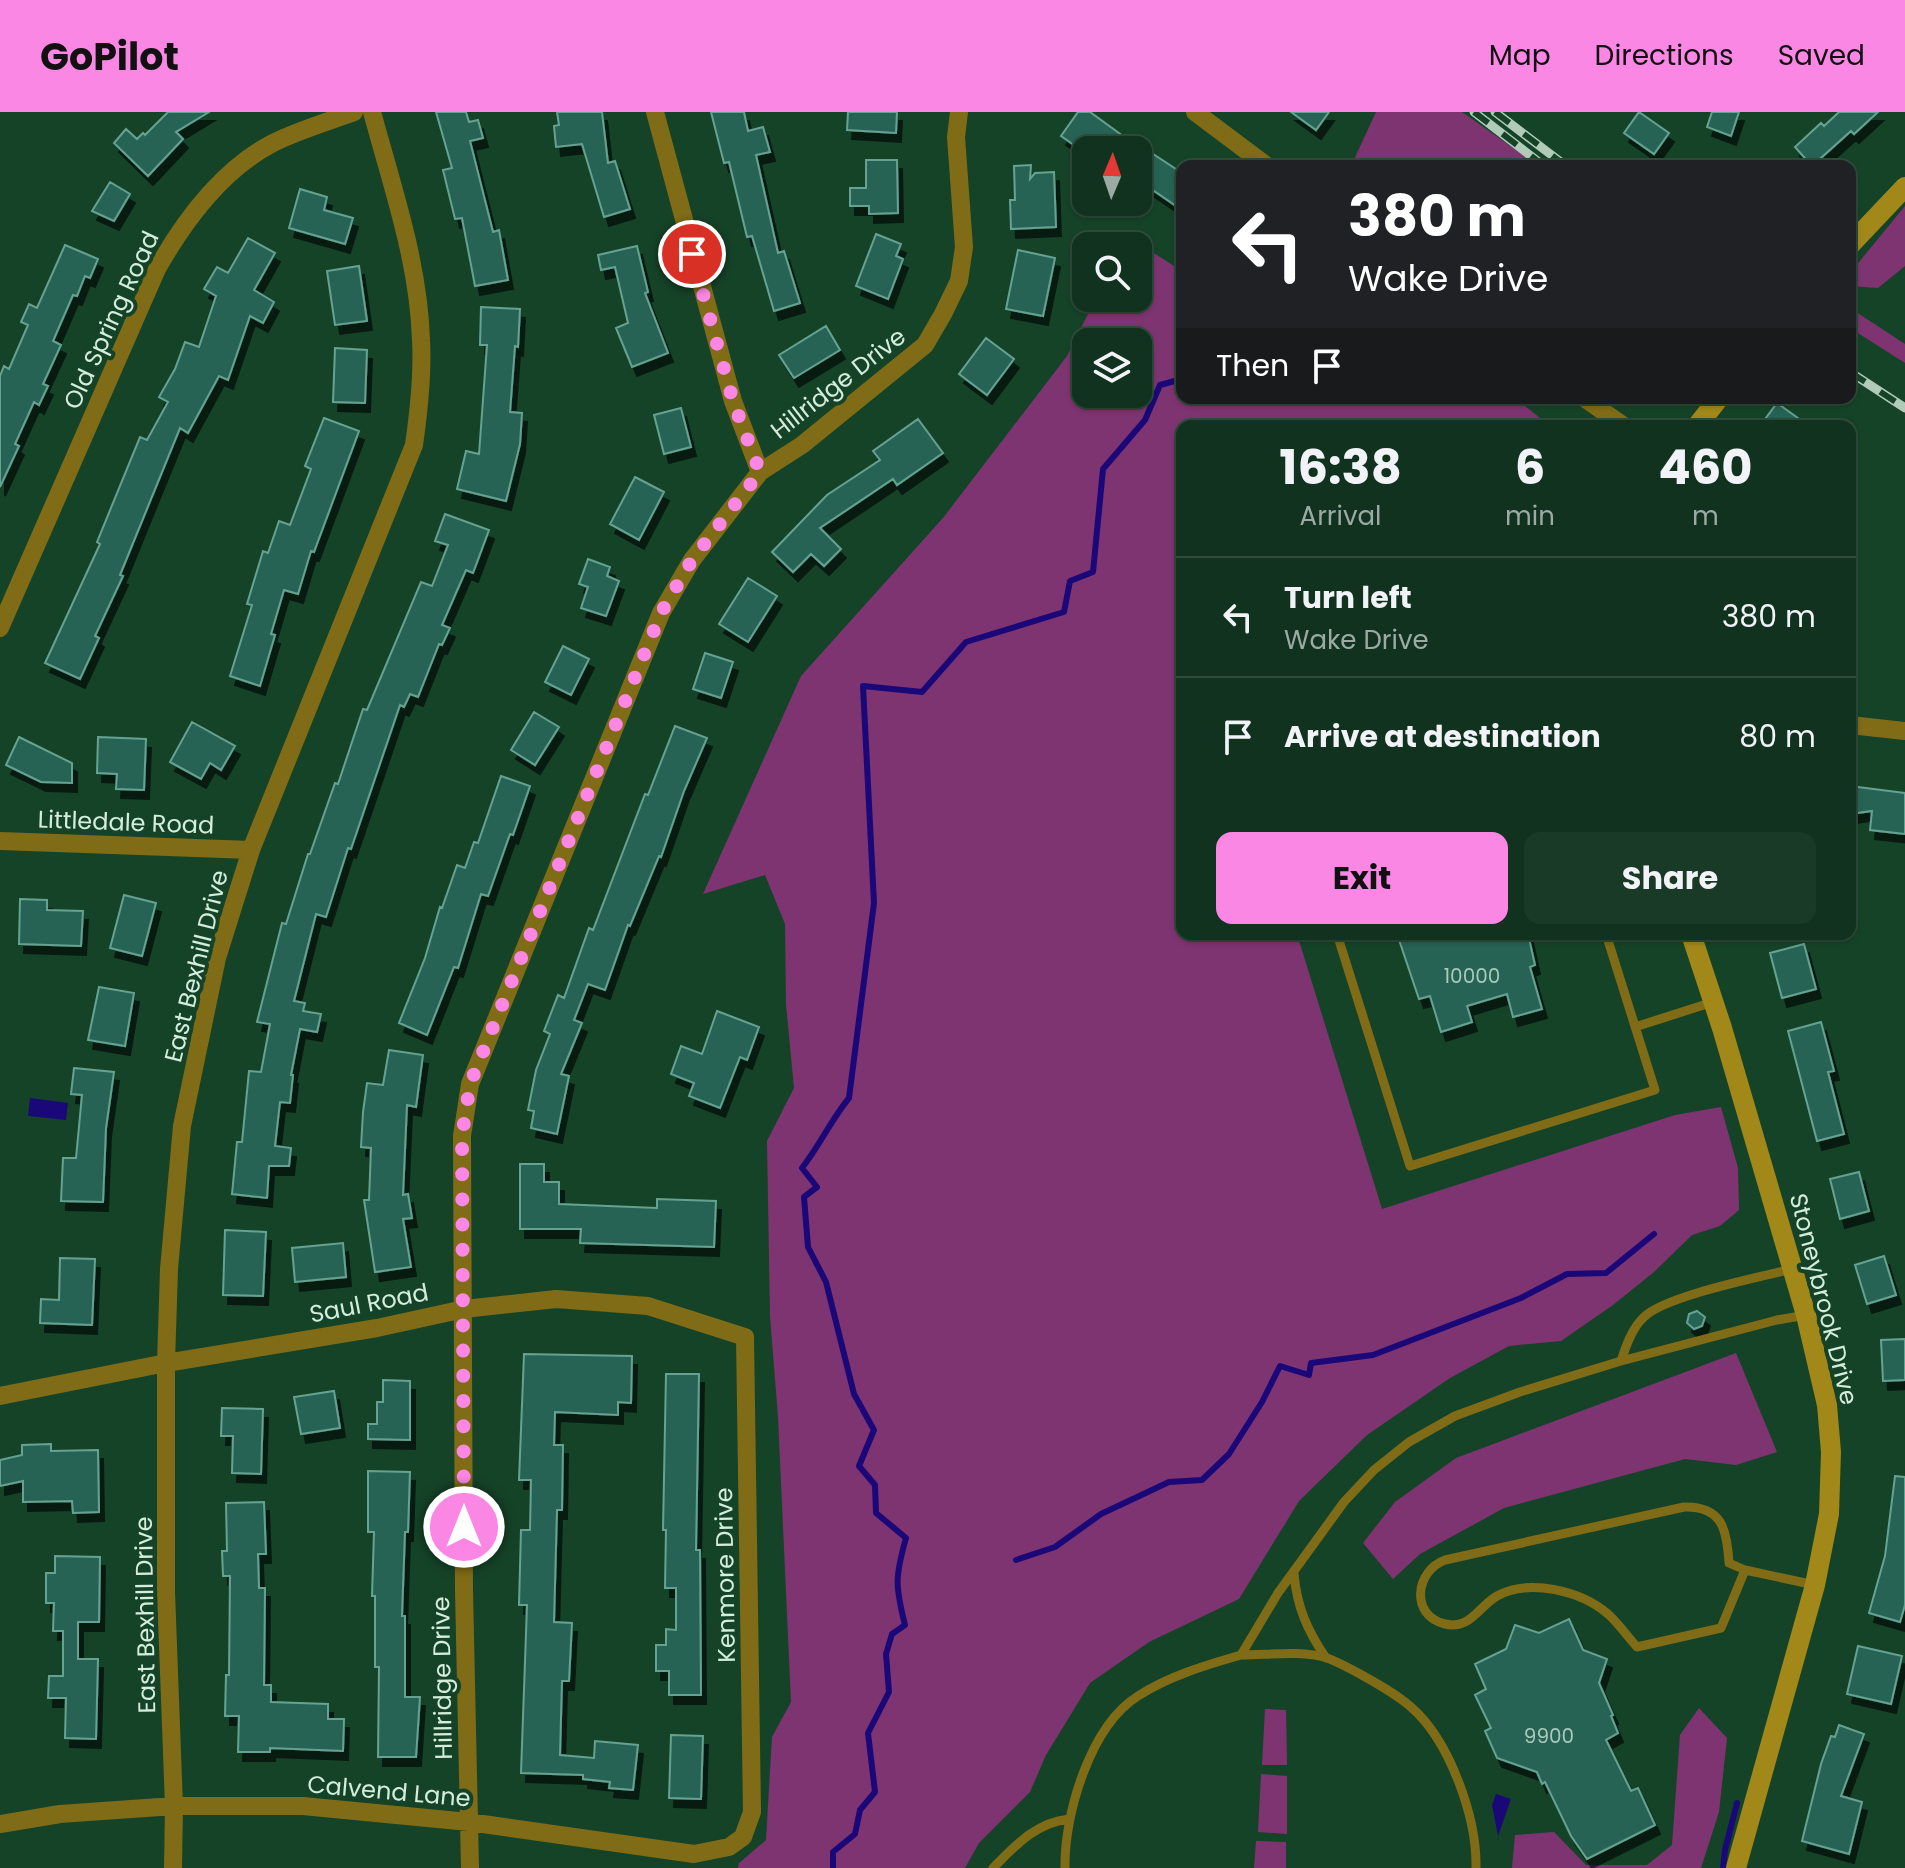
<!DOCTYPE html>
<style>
:root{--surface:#10321e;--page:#193a27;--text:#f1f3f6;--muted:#9caaa4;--line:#304d3c;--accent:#fb87e5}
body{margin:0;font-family:Poppins,sans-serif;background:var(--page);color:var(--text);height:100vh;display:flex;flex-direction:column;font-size:30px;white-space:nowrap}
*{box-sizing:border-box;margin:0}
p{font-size:26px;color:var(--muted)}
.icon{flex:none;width:44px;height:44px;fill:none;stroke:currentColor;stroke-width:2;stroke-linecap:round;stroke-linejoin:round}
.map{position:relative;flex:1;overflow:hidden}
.drawer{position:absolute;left:1176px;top:308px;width:680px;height:520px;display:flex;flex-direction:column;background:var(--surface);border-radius:16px;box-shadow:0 2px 6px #0004,0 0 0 2px var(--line)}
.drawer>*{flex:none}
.top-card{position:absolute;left:1176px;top:48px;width:680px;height:244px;border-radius:16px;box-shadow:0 2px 6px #0004,0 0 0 2px var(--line);background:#202124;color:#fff;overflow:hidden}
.needle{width:52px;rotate:2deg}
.controls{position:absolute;left:1072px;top:24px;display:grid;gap:16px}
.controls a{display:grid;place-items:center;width:80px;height:80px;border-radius:16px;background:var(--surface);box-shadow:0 2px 6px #0004,0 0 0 2px var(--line);font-size:40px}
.pin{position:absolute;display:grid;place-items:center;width:68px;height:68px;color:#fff;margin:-34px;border:4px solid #fff;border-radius:50%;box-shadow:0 2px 8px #0007}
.me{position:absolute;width:88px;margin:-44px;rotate:0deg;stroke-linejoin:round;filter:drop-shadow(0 0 6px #0008)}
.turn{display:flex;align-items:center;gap:28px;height:168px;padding:0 40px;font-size:36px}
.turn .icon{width:104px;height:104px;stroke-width:2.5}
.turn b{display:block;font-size:56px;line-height:68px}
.then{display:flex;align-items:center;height:76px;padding:0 40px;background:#0003;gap:16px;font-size:30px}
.eta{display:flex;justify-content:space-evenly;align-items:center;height:136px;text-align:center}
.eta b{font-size:48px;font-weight:700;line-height:56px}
.action{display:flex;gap:16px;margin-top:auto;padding:16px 40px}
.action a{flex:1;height:92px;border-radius:16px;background:var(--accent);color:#111;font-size:32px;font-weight:700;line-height:92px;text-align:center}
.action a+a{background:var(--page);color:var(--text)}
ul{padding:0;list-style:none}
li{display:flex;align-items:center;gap:24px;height:120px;padding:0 40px;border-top:2px solid var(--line)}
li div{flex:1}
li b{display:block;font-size:30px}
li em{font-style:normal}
header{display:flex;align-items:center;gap:48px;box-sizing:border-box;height:112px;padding:0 40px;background:var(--accent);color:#111}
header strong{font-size:38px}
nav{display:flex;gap:44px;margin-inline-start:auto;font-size:28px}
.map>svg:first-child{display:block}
.green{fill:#7f3472;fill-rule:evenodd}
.water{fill:#1b0878}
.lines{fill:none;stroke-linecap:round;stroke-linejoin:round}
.stream{stroke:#1b0878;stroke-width:6}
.building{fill:#266455;stroke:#65a291;stroke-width:2;filter:url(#shadow)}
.lane{stroke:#806c16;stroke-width:9}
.street{stroke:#806c16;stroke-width:18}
.secondary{stroke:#a28819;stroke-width:20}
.rail-casing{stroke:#b0ccb9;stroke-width:9}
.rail{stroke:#154328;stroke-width:6;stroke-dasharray:18;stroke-linecap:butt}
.route{stroke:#fb87e5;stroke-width:14;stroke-dasharray:0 25.2}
.labels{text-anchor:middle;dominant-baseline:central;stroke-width:8;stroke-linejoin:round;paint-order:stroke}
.number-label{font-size:20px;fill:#a9cbba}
.street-label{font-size:24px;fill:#d5eddc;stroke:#154328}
</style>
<header>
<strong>GoPilot</strong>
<nav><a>Map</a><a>Directions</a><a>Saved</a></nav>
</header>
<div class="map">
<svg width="1905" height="1756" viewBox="0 0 1905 1756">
<defs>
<filter id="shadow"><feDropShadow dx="5" dy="9" stdDeviation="0" flood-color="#0009"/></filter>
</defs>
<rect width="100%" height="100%" fill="#154328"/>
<!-- green -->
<path class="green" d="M1376,0H1462L1539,54H1351Z
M1905,94V154L1878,176L1850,174V161Z
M1127,124L1182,159V286H1515L1550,314H1182V822H1297L1382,1097L1675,1003L1721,995L1738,1056L1739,1098L1720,1114L1692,1123L1654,1160L1613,1193L1561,1229L1509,1234L1450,1266L1367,1323L1299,1389L1239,1487L1149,1530L1090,1571L1046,1643L1030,1680L979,1731L965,1756H738L739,1751L766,1728L772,1625L791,1590L778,1305L770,1204L767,1029L794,976L786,892L785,812L765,763L703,782L801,564L943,406L1067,244L1096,186H1138V134H1122ZM1086,230H1138V282H1086Z
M1850,196L1905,232V251L1850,216Z
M1638,286H1681L1675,294L1646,291Z
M1736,1241L1777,1340L1736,1353L1685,1347L1504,1396L1420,1442L1393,1467L1363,1431L1395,1390L1456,1346Z
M1699,1596L1727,1626L1719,1700L1701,1756H1512L1515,1723L1554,1720L1586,1753H1647L1672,1733L1680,1623Z
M1265,1597L1286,1598L1287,1653H1262Z
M1261,1662L1287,1664V1722L1258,1720Z
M1256,1729L1286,1730V1756H1254Z"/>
<!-- water -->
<path class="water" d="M30,986L68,991L66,1008L28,1004Z
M1496,1682L1511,1687L1498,1724L1492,1693Z"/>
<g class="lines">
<!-- stream -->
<path class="stream" d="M1016,1448L1055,1435L1101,1402L1169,1370L1202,1368L1229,1342L1262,1290L1280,1254L1309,1263L1311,1251L1373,1243L1521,1186L1567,1162L1606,1161L1654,1122
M833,1756V1740L855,1722L860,1698L875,1680L868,1621L889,1580L886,1542L892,1522L905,1513C895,1473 895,1465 906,1426L876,1401L875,1373L859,1354L874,1318L854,1282L826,1170L808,1135L804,1085L817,1075L802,1056C820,1033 831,1008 849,986L874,791L863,574L922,580L966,530L1064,500L1070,469L1093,460L1103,357L1145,308L1160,273L1182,267
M1723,1756L1725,1738L1737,1691"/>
</g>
<!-- building -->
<path class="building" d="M168,0H209L176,20L183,27L148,64L114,31L126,17L137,27L143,21L145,23Z
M436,0H466L469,10L478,8L483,26L470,29L493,120L499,118L508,168L475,174L462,106L455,107L443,58L452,56Z
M557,0H602L608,51L615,49L630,97L604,105L582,32L556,35L554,14L559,13Z
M711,0H744L748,19L763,15L770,40L756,43L778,141L784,139L800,191L774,199L752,124L747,125L729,50L724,51Z
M848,0H897L896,21L847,18Z
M1078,0H1090L1145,40L1147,38L1182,61V98L1138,68V38H1081L1061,24Z
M1291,0H1329L1316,18Z
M1639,0L1669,21L1654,42L1624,21Z
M1712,0H1739L1731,24L1707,15Z
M1839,0H1878L1854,22L1851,19L1812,54L1795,35L1821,11L1824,14Z
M866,48H897L898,101L869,102V94H850V76H866Z
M1031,53L1030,67L1035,61L1054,60L1056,115L1011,117L1010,88H1015L1014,54Z
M110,70L130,82L114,109L92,99Z
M300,77L327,85L324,98L353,106L345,132L289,116Z
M876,122L901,132L896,144L903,147L888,187L856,174Z
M248,126L275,141L254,178L274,190L263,211L250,204L228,268L219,264L188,321L180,316L120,463L123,464L95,524L99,526L80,567L45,551L100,432L97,430L140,325L147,328L168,290L159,285L175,257L185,230L199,235L216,184L204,177L217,155L228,161Z
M65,133L98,147L90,166L85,164L77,184L73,183L53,229L61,233L43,272L48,274L39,293L34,290L15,332L19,334L0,375V264L4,254L9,257L28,213L21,210L29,192L37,196Z
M637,134L648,180L645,181L668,241L632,255L616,216L628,211L615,155L601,158L598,143Z
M1018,138L1055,146L1043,204L1006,197Z
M359,154L367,209L335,213L327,159Z
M481,195L520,197L518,235L515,234L510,300L522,301L520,332L506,389L457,377L466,339L479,342L487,233H480Z
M826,214L840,238L794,266L779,243Z
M986,226L1014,247L987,283L959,262Z
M335,236L367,238L365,291L333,290Z
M1777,291L1809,314H1760Z
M681,296L691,335L664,342L654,303Z
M324,306L359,319L314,440L311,439L298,482L284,478L271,522L275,523L260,574L230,564L252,493L247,492L263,439L268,441L279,409L290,413L311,357L305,354Z
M918,307L943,341L897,373L893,367L820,416L841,437L824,454L811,442L793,460L772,440L827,383L880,348L873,339Z
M635,365L664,380L639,428L610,412Z
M445,402L489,418L473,461L466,458L442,513L450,516L442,533L439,532L418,585L410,582L404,595L400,593L351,737L348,736L326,805L316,802L294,889L305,891L303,899L321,902L317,920L300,917L291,963H293L290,991L280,990L275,1034L291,1036L289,1054H269L267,1086L232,1082L237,1030H242L249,959L261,960L270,912L257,910L282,811L286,812L308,742H310L335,671L338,672L363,597L367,598L421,470L432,474L448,433L435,429Z
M588,447L610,455L607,464L619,469L606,504L581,496L588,475L579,472Z
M748,466L777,484L748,530L719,512Z
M563,534L589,547L571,583L545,570Z
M705,541L733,550L721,586L693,577Z
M534,600L559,615L535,653L511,638Z
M192,610L235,634L221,658L210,651L201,667L170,650Z
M675,614L707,626L684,679L661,745L659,744L630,814L628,813L605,878L588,872L574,908L582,911L561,962L569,964L557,1022L531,1016L534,999L528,998L536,958L550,922L544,919L558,883L564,886L589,816L593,818L645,682L648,683Z
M19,625L72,651V671L41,670L6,653Z
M98,625L146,627L144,678L116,677L117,662L97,661Z
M501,664L530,674L513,723L510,722L488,784L481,782L458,856L454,855L427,923L399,911L425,846L440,795L442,796L457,753L465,756L474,730L478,731Z
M1850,674L1905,681V722L1870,718L1872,699L1850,702Z
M124,783L156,791L142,844L110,836Z
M20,787L47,788V798L83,799L81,834L19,832Z
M1397,822H1528L1535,853L1530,855L1542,897L1513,905L1507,882L1467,894L1472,910L1441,920L1430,884L1419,887Z
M1804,832L1816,877L1782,886L1770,841Z
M99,875L134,881L125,934L88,928Z
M717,899L759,915L747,948L740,945L720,996L689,984L694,971L671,962L681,934L702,942Z
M1821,910L1834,959L1828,960L1844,1022L1817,1029L1788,919Z
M389,938L423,943L416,995L407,993L403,1083L408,1082L412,1106L403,1107L411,1155L375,1160L364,1088H369L371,1036L361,1035L363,1000L367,971L383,973Z
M74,956L114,960L106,1016L103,1090L61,1089L63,1046H76L82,983L71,982Z
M520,1052H544V1070H559V1092L657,1096V1087L716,1089L714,1135L580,1131L581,1117H520Z
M1859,1060L1869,1099L1840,1107L1830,1067Z
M225,1118L266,1120L263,1184L223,1183Z
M343,1131L346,1165L295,1170L292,1136Z
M1884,1144L1896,1183L1867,1192L1855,1153Z
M60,1146L95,1147L92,1213L40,1211L41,1187L59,1188Z
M1697,1199L1705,1205L1702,1214L1694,1217L1687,1211L1689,1202Z
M1905,1227V1268L1883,1269L1881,1228Z
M524,1242L632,1244L631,1291L618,1290V1303L555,1300L554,1333H563L562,1398H557L554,1510L572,1511L569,1569H562L560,1643L594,1646L595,1629L638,1633L633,1678L609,1676L610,1670L583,1667V1663L521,1661L527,1493H519L521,1418H530L531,1368H519Z
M666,1262H699L696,1438H700L701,1583H669V1559H656V1533H666V1517L676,1518V1476H665L666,1418H663Z
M383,1268L410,1269V1328L368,1327V1312H377V1290H383Z
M334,1279L340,1316L301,1322L294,1285Z
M222,1296L263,1297L261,1362L232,1361L233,1324H221Z
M51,1332V1339L98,1338L99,1400L73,1401L72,1389L23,1390V1369L0,1374V1348L22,1343V1333Z
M368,1359L410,1360L408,1420H405L402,1504H405V1585H420L416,1645H378L379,1555H375V1484H372L374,1420H368Z
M1895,1364L1905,1365V1493L1900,1510L1869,1501L1885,1444Z
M264,1390L266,1442H258L259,1476H265L264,1573H271V1590L328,1592V1607H344L343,1639L270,1636V1640H238L239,1604H225L226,1563H229L230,1464H223L222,1439H227L226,1391Z
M55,1444L100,1445L99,1510H78V1547H98L96,1627L65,1626L66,1586H48L49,1564H63V1519H53L54,1491H46V1461H55Z
M1569,1507L1583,1538L1607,1547L1599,1571L1613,1603L1611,1604L1618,1621L1606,1628L1631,1679L1638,1676L1655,1713L1587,1747L1571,1724L1545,1670L1542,1672L1537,1660L1497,1646L1485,1619L1491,1616L1475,1583L1486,1577L1475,1552L1506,1537L1515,1513L1539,1521Z
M1858,1534L1902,1544L1891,1592L1847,1582Z
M1839,1613L1864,1622L1841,1684L1862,1690L1849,1742L1802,1729L1821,1652L1831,1624L1835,1625Z
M671,1623L703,1624L701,1687L669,1686Z"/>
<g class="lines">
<!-- lane -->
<path class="lane" d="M1337,822L1410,1054L1655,978L1606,822
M1635,915L1713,890
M1621,1249C1626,1234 1632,1216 1644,1205C1665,1184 1760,1165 1792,1157
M1745,1458L1721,1516L1637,1535C1627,1524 1619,1512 1608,1502C1581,1479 1530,1466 1497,1484C1478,1495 1470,1518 1445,1512C1410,1504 1415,1459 1445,1448L1684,1395C1722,1394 1727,1417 1729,1451L1745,1458L1815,1473
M1294,1462C1297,1495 1307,1518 1326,1546
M1241,1543C1268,1543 1301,1538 1327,1546C1338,1550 1349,1556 1360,1562C1378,1572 1396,1582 1411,1595C1450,1629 1477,1706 1476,1756
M993,1756C1016,1733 1035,1711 1069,1707
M1065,1756C1064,1703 1090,1614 1138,1584C1169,1564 1206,1553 1241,1543L1278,1481L1344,1390L1374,1358L1409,1330L1455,1304L1520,1280L1621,1249L1777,1208L1806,1203"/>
<!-- street -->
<path class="street" d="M655,0L733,289L760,360
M1195,0L1267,54
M1584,286L1624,314
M0,516L157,157C184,109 223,57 273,31C299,18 327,10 354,0
M1850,613L1905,619
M0,729L251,738
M0,1284L166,1251L377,1216L464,1197L556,1187L648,1194L745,1225L752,1700L743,1725L729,1735L694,1742L469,1710L303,1694H174L60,1702L0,1712
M173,1756L174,1694L166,1480V1251L169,1157L182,1014L217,846L251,738L414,333C419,298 423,264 421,229C419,151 392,74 372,0
M470,1756L464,1478L462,1024L470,972L661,501L692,448L760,360L802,333L925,233L943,202L959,169L964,135L956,25L959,0"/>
<!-- secondary -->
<path class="secondary" d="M1850,133L1905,75
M1697,314L1719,286
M1691,822L1722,916L1806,1203L1827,1293L1831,1340L1829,1402L1815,1473L1736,1756"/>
<defs>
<path id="rail" d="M1474,0L1544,54
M1495,0L1566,54
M1850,260L1905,296"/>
</defs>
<!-- rail casing -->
<use href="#rail" class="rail-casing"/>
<!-- rail -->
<use href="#rail" class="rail"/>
</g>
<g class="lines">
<!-- route -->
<path class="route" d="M464,1415L462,1024L470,972L661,501L692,448L760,360L733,289L692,142"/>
</g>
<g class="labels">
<!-- number labels -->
<g class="number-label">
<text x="1472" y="864">10000</text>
<text x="1549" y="1624">9900</text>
</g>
<!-- street labels -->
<g class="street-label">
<text transform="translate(111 208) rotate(-65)">Old Spring Road</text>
<text transform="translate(838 271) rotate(-38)">Hillridge Drive</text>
<text transform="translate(126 710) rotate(2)">Littledale Road</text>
<text transform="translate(196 854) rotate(-76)">East Bexhill Drive</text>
<text transform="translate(1824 1187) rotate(76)">Stoneybrook Drive</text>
<text transform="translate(369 1191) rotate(-11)">Saul Road</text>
<text transform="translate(725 1463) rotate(-91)">Kenmore Drive</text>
<text transform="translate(145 1503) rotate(-91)">East Bexhill Drive</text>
<text transform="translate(442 1566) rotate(-91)">Hillridge Drive</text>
<text transform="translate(389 1679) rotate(5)">Calvend Lane</text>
</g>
</g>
</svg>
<div class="controls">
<a><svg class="needle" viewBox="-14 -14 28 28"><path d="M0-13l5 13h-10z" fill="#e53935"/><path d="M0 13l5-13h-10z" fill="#9caaa4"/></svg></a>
<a><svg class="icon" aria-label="search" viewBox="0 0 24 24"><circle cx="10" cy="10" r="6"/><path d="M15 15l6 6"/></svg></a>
<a><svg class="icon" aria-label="layers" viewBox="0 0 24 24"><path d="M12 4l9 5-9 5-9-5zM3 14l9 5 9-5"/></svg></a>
</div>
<div class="pin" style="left:692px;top:142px;background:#d93025"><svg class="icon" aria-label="arrive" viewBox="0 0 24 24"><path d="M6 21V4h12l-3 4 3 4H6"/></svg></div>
<svg class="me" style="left:464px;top:1415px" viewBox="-20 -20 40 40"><circle r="17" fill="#fb87e5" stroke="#fff" stroke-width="3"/><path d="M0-11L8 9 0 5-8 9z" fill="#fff"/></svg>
<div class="top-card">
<div class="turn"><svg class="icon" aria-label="left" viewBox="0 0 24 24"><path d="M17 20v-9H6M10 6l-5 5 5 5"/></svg><div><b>380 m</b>Wake Drive</div></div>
<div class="then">Then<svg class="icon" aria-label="arrive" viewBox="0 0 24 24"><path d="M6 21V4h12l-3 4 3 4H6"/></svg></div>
</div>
<section class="drawer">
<div class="eta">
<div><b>16:38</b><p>Arrival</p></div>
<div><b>6</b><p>min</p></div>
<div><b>460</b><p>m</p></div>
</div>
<ul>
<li><svg class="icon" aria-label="left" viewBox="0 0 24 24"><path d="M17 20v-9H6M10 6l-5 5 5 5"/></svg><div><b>Turn left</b><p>Wake Drive</p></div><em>380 m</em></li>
<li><svg class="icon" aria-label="arrive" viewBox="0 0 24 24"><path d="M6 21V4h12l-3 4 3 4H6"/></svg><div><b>Arrive at destination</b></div><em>80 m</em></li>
</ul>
<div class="action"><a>Exit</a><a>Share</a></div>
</section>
</div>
